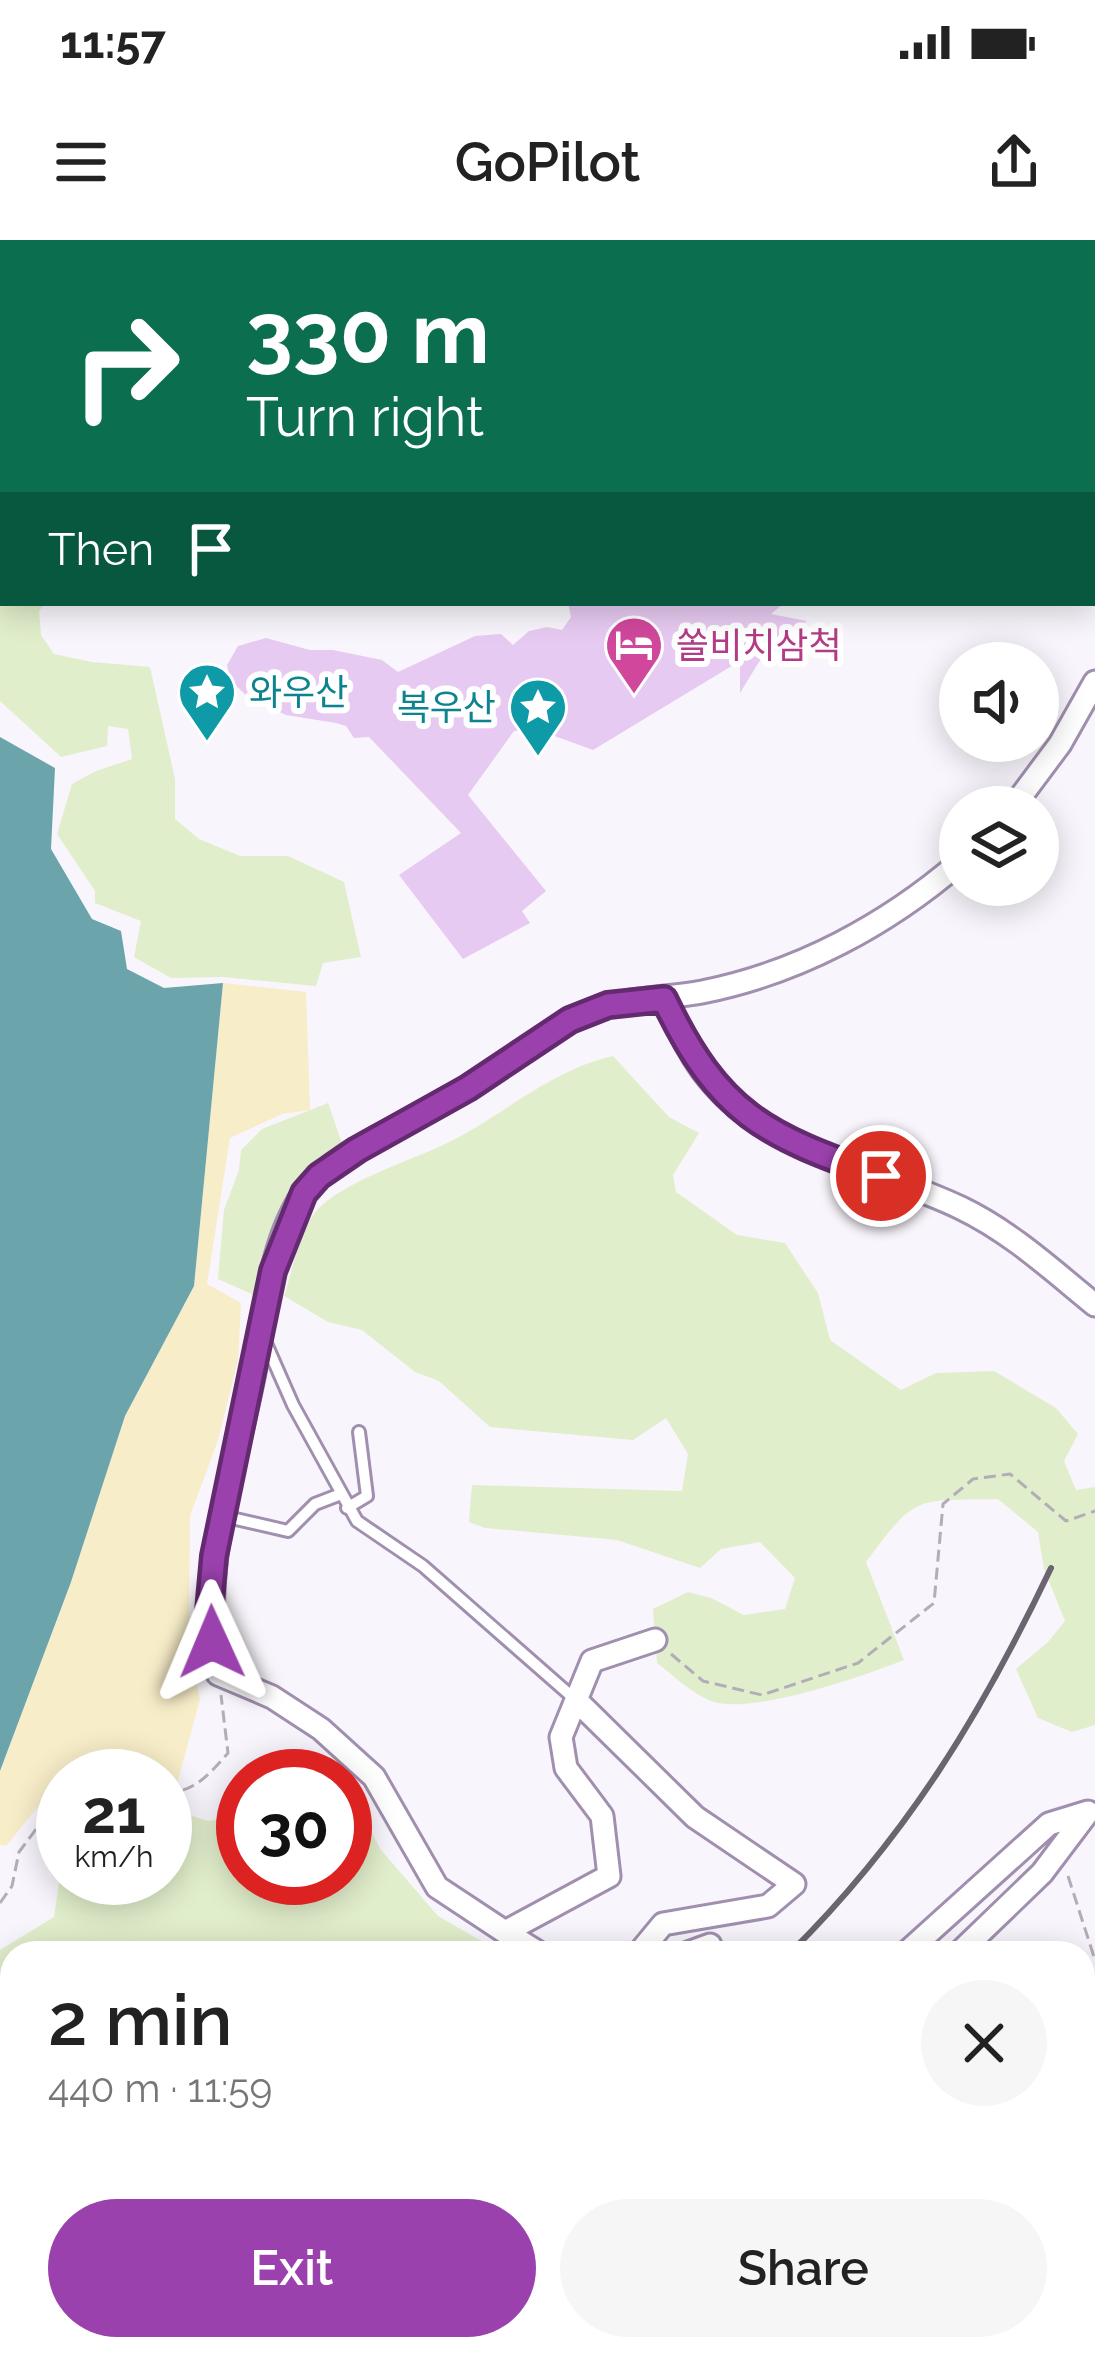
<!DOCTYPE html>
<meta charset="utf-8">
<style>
:root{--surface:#fff;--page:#f6f6f6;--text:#222;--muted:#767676;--accent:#9a41ad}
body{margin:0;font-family:Raleway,"Noto Sans KR",sans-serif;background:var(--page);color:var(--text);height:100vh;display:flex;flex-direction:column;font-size:45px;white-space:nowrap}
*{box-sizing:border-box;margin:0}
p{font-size:39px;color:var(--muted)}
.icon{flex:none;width:66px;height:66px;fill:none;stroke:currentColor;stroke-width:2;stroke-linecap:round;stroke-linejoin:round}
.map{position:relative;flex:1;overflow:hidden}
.details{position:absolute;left:0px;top:1701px;width:1095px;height:420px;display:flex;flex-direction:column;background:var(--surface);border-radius:36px 36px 0 0;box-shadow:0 6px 30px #0003}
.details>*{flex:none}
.top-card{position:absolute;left:0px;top:0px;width:1095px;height:366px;box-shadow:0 6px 30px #0003;background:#0b6e4f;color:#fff;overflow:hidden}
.controls{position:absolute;left:939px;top:402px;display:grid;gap:24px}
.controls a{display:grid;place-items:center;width:120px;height:120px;border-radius:50%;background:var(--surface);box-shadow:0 6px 30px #0003;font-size:60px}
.speed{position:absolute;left:36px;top:1509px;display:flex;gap:24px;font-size:60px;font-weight:700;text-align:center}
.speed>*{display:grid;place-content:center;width:156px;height:156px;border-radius:50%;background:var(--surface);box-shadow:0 6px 30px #0003;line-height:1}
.speed small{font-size:30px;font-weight:400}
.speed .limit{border:18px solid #d22;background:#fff;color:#111}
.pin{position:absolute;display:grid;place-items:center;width:102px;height:102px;color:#fff;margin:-51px;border:6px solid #fff;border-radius:50%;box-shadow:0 3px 12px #0007}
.me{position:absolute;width:132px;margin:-66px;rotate:359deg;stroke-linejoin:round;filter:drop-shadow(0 0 9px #0008)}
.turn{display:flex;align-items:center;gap:42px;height:252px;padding:0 48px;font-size:54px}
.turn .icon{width:156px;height:156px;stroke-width:2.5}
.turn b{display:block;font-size:84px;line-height:102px}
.then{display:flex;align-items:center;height:114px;padding:0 48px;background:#0003;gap:24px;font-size:45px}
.round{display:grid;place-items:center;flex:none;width:126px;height:126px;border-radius:63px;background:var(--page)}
.overview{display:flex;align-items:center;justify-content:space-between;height:204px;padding:0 48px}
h1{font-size:72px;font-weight:600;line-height:90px}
.primary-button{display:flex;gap:24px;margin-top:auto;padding:24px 48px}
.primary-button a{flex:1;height:138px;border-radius:72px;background:var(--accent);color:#fff;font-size:48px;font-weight:600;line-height:138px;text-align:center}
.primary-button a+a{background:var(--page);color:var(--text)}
.status{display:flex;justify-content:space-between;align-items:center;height:84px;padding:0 60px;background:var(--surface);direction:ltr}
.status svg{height:33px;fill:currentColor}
header{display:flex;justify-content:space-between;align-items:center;height:156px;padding:0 48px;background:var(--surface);font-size:54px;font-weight:600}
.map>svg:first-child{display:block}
.green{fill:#e1eecb}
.sand{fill:#f7edc8}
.water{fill:#6ba5ab}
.building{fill:#e7caf1}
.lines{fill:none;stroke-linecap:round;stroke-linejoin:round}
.lane-casing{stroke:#a08fae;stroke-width:16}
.street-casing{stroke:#a08fae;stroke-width:27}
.path{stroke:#b3adb7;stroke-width:3;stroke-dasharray:12 6;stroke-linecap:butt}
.lane{stroke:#fff;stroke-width:10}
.street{stroke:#fff;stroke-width:21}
.rail{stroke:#6b6471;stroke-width:6}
.route-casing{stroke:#642a70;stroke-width:30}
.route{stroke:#9a41ad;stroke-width:21}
.labels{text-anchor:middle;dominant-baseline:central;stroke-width:12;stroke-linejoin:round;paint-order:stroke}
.hotel-label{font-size:36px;fill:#b23c85;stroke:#fff;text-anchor:start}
.culture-label{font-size:36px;fill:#0d838f;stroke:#fff;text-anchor:start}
</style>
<div class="status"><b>11:57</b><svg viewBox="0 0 49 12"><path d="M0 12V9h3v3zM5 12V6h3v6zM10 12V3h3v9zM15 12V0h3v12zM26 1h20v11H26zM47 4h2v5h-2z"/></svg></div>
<header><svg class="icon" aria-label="menu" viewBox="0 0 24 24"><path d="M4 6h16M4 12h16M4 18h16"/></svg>GoPilot<svg class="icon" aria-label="share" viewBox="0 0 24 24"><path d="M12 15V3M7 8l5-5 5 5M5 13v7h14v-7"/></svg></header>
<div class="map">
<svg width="1095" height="2121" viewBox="0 0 1095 2121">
<rect width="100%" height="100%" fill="#f9f5fc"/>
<!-- green -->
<path class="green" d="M0,302L3,363H45L39,371L41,395L54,414L92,422L150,427L175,539V579L199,599L240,616H288L344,642L361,717L323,723L316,746L223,737L171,738L134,717L141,681L95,663V651L57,594L72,544L96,531L132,519L128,489L108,486L107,506L61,517L0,461Z
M613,816L669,877L699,893L673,935L676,952L737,995L785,1003L818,1053L830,1100L901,1150L936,1133L994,1131L1056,1168L1078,1194L1064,1221L1076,1250L1095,1247V1485L1072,1492L1038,1478L1016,1429L1048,1402L1065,1381L1044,1329L1038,1292L998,1259C915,1261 917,1253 866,1322L904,1420C863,1436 750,1476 711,1461C692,1454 673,1435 657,1423L653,1369L688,1352L711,1358L744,1375L785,1369L795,1338L760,1302L721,1309L700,1328L617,1300L485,1288L469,1282L472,1245L682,1251L688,1214L666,1178L633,1200L490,1187L439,1141L415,1132L362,1090L328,1082L284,1056C293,1030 299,990 317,970C342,943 408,921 441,906C500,879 547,831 613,816Z
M328,863L343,906C280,951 274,984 256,1056L218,1039L224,970L239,930L241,910L262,889Z
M165,1567L208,1581L243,1576V1638H345V1584L371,1591L381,1610L438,1676L502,1713H12V2103L0,2091V1710L54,1677L63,1615V1638H165Z
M1083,2073L1095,2085V2121H770L766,2109H1083Z"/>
<!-- sand -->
<path class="sand" d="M223,743L306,752L310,870L282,874L230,898L207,1044L241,1063L238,1120L218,1200L190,1276L189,1371L193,1427L200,1459L177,1544L165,1541V1536L125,1529L63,1536L6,1606L0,1605V1531L71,1342L125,1176L194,1046Z"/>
<!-- water -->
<path class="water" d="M0,0H500L3,3V136Z
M0,497L55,528L51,609L92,679L121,691L127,729L164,748L223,743L194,1046L125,1176L71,1342L0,1531Z"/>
<!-- building -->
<path class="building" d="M568,363H784L771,374L807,381L765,412L740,453V421L593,510L538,490L514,491L468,555L546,651L522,671L530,683L463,719L399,635L461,593L369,497L354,498L346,486L336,483L286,475L248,457L231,441L227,425L238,406L266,398L310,410H333L382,420L398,432L475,396L501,394L513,405L529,391L547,387L562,390L571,377Z"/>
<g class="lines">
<defs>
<path id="lane" d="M264,1099L293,1165L357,1281L423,1326L577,1461
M347,1268L367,1256L359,1192
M223,1276L288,1291L315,1264L341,1254"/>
<path id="street" d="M1013,567L1060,504L1095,442
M664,759C677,786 690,816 709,839C772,915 877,927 961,968C1011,992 1052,1030 1095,1065
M655,1400L592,1421L561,1497L566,1528L602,1576L609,1636L505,1692L437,1647L374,1537L321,1489L272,1457L218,1434C200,1332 230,1246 251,1147C265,1085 267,1008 303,954C330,916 383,895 423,873C452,856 481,840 509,821C534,804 558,784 586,773C622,758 664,759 702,752C798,733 887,685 960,622
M577,1461L695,1577L794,1644L768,1666L663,1684L639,1713
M505,1692L539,1713
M688,1713L710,1705
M906,1713L1049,1584L1088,1572L1042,1633L959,1713
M1083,1827L1095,1833
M307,2121L326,2109
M361,2121L380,2109
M464,2121L477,2109"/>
</defs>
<!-- lane casing -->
<use href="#lane" class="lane-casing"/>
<!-- street casing -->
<use href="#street" class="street-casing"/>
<!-- path -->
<path class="path" d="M671,1414L703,1441L762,1455L858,1423L934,1363L943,1264L973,1239L1010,1234L1066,1281L1095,1271
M165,1552C194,1554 210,1533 228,1513L221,1455
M1068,1636L1095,1720
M0,1663L12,1646L19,1612L63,1553"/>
<!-- lane -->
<use href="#lane" class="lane"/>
<!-- street -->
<use href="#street" class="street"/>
<!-- rail -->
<path class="rail" d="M790,1713C906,1598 981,1475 1051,1328
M131,2121L152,2109"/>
</g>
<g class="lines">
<defs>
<path id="route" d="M212,1402L209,1371L214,1316L273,1031L304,953L319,936L357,910L468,848L570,780L608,765L664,759C719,874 764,895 881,936"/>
</defs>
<!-- route casing -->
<use href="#route" class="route-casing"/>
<!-- route -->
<use href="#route" class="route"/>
</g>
<!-- icons -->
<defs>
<symbol id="hotel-pin" viewBox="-11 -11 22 30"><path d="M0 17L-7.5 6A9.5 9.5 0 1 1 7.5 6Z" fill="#d1479c" stroke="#fff"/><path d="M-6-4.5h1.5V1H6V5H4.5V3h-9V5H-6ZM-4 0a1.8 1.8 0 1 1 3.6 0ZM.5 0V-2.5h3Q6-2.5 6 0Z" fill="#fff"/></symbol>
<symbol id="sight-pin" viewBox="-11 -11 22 30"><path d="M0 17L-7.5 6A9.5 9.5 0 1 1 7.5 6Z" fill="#0f9aa8" stroke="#fff"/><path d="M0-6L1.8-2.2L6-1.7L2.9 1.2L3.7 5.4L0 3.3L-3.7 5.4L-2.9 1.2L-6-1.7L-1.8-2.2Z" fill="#fff"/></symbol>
</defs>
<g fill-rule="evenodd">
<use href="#hotel-pin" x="601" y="372" width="66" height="90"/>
<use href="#sight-pin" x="174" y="419" width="66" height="90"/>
<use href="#sight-pin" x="505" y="434" width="66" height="90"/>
</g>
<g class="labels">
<!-- hotel labels -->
<g class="hotel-label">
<text x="676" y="405">쏠비치삼척</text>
</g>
<!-- culture labels -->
<g class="culture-label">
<text x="249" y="452">와우산</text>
<text x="496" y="467" text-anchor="end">복우산</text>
</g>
</g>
</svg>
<div class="controls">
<a><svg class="icon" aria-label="sound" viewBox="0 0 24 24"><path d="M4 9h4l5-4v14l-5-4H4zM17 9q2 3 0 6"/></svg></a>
<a><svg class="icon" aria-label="layers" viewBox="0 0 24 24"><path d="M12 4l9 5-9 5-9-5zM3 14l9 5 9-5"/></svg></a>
</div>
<div class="speed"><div>21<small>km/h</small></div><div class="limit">30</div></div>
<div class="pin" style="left:881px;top:936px;background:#d93025"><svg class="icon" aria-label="arrive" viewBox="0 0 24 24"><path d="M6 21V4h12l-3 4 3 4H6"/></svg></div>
<svg class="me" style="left:212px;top:1402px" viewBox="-20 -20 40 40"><path d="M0-17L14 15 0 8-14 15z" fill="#9a41ad" stroke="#fff" stroke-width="4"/></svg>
<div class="top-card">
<div class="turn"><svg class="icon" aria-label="right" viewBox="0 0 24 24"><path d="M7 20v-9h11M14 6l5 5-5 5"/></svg><div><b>330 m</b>Turn right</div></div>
<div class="then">Then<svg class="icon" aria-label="arrive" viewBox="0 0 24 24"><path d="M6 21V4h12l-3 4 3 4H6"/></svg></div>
</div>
<section class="details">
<div class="overview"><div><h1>2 min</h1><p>440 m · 11:59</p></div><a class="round"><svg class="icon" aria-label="close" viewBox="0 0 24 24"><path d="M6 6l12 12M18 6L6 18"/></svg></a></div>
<div class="primary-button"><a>Exit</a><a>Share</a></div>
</section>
</div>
